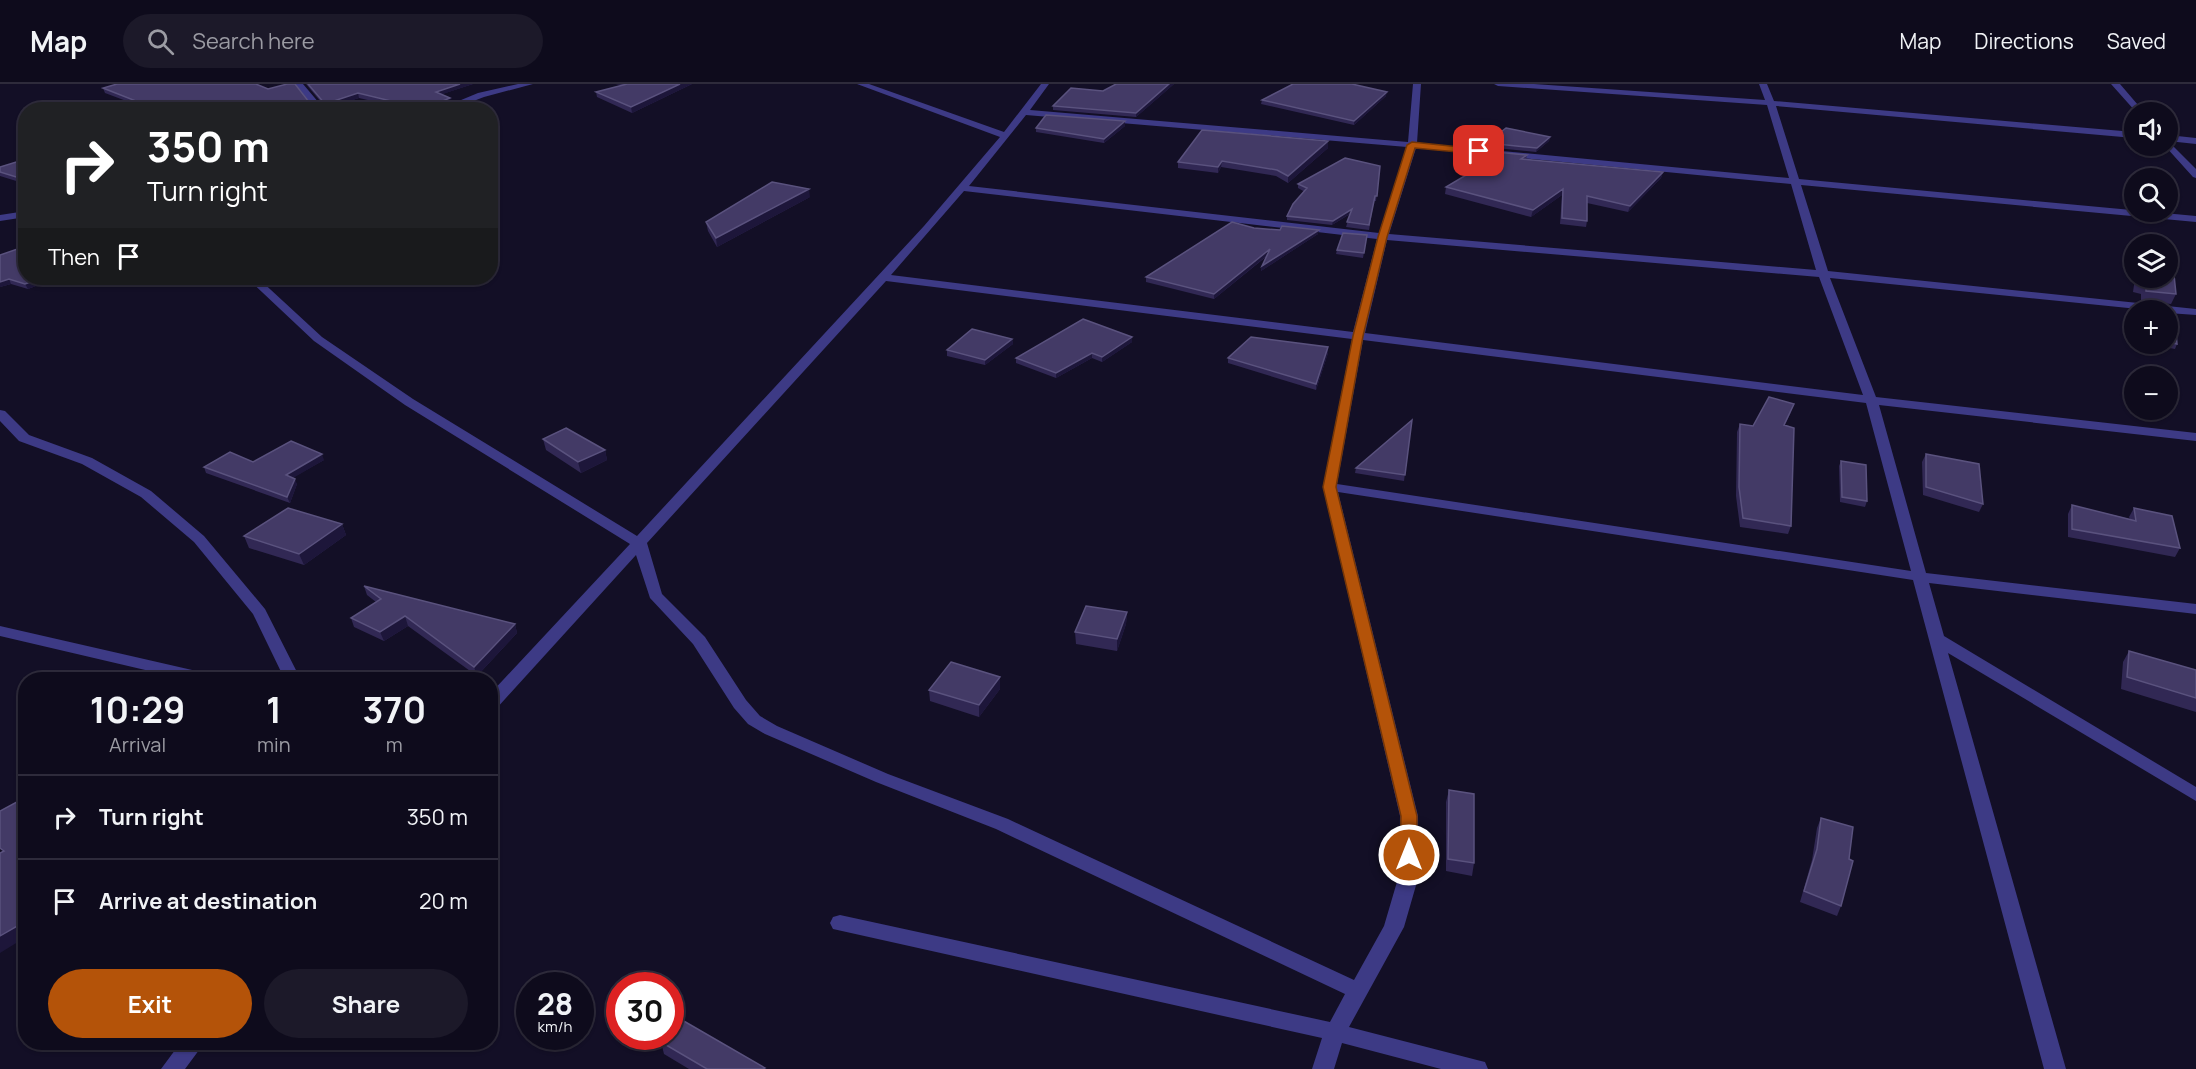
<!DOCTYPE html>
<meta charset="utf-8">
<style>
:root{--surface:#0e0b1c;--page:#1c1929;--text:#f1f3f6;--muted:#9b9ba3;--line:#2e2b3b;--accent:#b45309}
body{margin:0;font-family:Manrope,sans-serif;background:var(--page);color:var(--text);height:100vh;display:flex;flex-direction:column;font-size:22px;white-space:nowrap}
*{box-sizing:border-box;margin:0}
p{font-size:20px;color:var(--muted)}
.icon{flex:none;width:33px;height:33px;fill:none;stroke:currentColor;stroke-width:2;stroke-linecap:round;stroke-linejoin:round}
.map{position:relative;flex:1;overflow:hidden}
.sheet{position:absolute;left:18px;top:588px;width:480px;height:378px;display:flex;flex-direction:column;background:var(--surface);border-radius:24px;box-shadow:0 2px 4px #0004,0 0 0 2px var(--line)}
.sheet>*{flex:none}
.hud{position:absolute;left:18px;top:18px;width:480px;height:183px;border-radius:24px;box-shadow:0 2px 4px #0004,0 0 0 2px var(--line);background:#202124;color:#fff;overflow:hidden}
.fabs{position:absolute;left:2124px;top:18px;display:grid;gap:12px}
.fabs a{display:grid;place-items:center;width:54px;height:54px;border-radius:50%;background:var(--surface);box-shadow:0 2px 4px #0004,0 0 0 2px var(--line);font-size:30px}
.speed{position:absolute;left:516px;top:888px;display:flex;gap:12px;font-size:30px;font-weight:700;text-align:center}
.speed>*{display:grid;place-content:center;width:78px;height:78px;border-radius:50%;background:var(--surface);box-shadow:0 2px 4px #0004,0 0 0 2px var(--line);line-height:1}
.speed small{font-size:15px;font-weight:400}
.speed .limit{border:9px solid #d22;background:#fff;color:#111}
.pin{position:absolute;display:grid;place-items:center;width:51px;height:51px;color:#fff;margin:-26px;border-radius:12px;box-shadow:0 3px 9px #0006}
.me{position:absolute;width:66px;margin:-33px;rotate:0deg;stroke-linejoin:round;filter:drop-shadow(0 0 4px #0008)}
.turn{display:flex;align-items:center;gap:21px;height:126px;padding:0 30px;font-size:27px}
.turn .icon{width:78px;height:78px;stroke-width:2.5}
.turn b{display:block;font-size:42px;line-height:51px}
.then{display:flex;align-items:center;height:57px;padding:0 30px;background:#0003;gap:12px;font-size:22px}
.eta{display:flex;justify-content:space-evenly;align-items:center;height:102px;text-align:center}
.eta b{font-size:36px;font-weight:700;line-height:42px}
.primary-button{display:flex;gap:12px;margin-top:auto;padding:12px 30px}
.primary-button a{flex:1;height:69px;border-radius:36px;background:var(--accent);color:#fff;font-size:24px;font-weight:700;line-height:69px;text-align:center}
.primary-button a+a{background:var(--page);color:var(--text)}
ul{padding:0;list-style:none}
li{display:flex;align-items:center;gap:18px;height:84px;padding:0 30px;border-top:2px solid var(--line)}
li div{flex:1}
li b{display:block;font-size:22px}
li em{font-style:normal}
header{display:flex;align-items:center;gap:36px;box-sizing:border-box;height:84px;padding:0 30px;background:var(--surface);border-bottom:2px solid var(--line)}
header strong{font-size:28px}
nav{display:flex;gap:33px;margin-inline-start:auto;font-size:21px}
.search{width:420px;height:54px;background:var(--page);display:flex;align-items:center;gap:15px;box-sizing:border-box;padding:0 21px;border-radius:33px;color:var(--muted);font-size:22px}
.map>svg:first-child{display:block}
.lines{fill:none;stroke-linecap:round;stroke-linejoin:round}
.minor{fill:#3d3a85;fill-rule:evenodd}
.wall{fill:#312854}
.shaded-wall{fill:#1d163a}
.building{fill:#433a66;stroke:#5a527e;stroke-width:1.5}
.route{fill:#b45309;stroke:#753606;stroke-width:1.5}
</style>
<header>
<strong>Map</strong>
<div class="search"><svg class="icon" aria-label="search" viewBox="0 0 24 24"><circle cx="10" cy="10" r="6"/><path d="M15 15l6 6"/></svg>Search here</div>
<nav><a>Map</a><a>Directions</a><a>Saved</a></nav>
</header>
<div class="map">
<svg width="2196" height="985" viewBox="0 0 2196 985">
<rect width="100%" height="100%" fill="#130f26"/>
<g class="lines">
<!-- minor -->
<path class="minor" d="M295,0H303L325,26H316Z
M518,0H533L484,13L450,26H437L478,9Z
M857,0H869L1004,48L1041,0H1049L1030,26L1408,58L1413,0H1421L1417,59L1789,94L1767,21L1498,2L1494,0H1534L1765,16L1759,0H1767L1774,17L2134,48V54L1776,22L1799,95L2196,132V138L1801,101L1828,187L2196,225V231L2168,229V226H2148L1830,194L1876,313L2196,349V357L1879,321L1926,489L2196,520V530L1929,499L1944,552L2196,703V717L1948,569L2066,985H2044L1913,496L1338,408L1418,732L1419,791L1404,843L1349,943L1477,976L1485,978L1488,985H1441L1342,959L1334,985H1312L1322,954L833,845L830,839L833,833L840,831L1330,938L1345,910L996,745L876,698L765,650L748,640L734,624L693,560L650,514L636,471L496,625L490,626V610L630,460L405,321L314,257L247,194H258L322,253L413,315L637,452L924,142L1000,53ZM1026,31L1407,63L1379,149L969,102ZM1416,64L1791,100L1816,186L1389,150ZM964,107L1377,155L1353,248L891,191ZM1387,156L1819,193L1863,311L1365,249ZM886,197L1352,255L1323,403L1400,732L1399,791L1384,842L1354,896L1008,735L888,690L777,642L760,632L746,616L705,553L662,510L647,459ZM1363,256L1866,319L1911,487L1337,400Z
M2111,0H2120L2144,28H2136Z
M2168,51L2196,54V60L2168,57Z
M2168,57L2196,85V94L2193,93L2165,62H2168Z
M26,127V133L0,137V131Z
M0,326L5,327L29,351L92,374L151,407L204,452L265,525L301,596H285L253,530L194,458L141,413L82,380L19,357L0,337Z
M0,542L214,591L222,596H188L0,552Z
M181,958H205L185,985H161Z"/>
</g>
<!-- wall -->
<path class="wall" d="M306,0H473L442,10L451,18L437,23L471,26H411L359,14L326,24Z
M615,0H692L632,29L597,13L596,8L622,1Z
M1116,0H1174L1136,33L1053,26V22L1103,7Z
M103,4L314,26H121L119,21L129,18L105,9Z
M1386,12L1354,41L1261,20L1262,16Z
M1125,42L1104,59L1036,48V44Z
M1550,53L1549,57L1536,68L1486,63L1487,59Z
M1328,57V64L1288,99L1276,92L1221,83L1218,89L1178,84V78Z
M1527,71L1526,76L1663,88L1661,94L1628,128L1587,119V137L1586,143L1560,140L1562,111L1531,133L1445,110L1446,103L1466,91L1455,88L1456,82Z
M26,75V100L0,92V83Z
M1380,82L1376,117H1374L1369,146L1346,143L1350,130L1332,141L1287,136V132L1305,108L1298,104V100Z
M810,113L717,163L708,147L706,138Z
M1254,144L1318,150L1261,187L1262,182L1267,172L1214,215L1146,198V193Z
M1367,151L1363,174L1336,170L1337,166Z
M26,162V194H57L28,205L11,200L0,203Z
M2135,194H2168L2176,210L2171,220L2141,217V210L2133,208Z
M2144,223H2168L2174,227L2177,260L2175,265L2148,260H2168V226H2142Z
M1132,253V258L1102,278L1092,274L1056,294L1016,279V274Z
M1012,255L1013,260L985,281L947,272V266Z
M1328,269L1316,306L1228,279V274Z
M1791,328L1785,341L1791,442L1788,450L1740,443L1736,412L1737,348L1740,340L1753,342Z
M1412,336L1404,397L1355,389L1356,384Z
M543,355L605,366L607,376L581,389L546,366Z
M1926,370L1983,420L1979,428L1923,411L1922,378Z
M324,376L292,394L297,400L290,419L206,389L204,383L253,378Z
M1841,377L1867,417L1865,423L1840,418L1839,382Z
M2072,421L2130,435L2129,433L2134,424L2180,464L2175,473L2068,453V430Z
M342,440L346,451L304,481L249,464L244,452Z
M364,502L515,540L517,549L477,592L408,542L384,557L354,543L351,534L376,518L367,511Z
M1127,528L1126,540L1117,567L1076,560L1075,548Z
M2129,567L2196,586V628L2121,605L2123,578Z
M1000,593V605L979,633L930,617L929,606Z
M1449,706L1474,779L1472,792L1446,787V718Z
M1821,734L1849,775L1841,822L1837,832L1800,818L1812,776L1817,744Z
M661,958L765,984V985H689L664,970Z"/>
<!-- shaded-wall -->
<path class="shaded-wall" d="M460,0H473L437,12L436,8Z
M680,0H692L632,29L631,23Z
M1169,0H1174L1136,33V29Z
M1387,8L1386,12L1354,41V37Z
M358,9L359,14L326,24L325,20Z
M450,14L451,18L436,24L434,23L435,20Z
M1125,37V42L1104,59V55Z
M1550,53L1549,57L1536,68L1537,64Z
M1328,57V64L1288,99V92Z
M1222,77L1221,83L1218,89V83Z
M1663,88L1661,94L1628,128L1630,122Z
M809,105L810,113L717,163L716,154Z
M1563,105L1562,111L1531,133L1533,126Z
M1352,125L1351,129L1332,141L1333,137Z
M1319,146L1318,150L1261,187L1262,182Z
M1270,165V169L1214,215V210Z
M42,194H57L28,205L25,200Z
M9,195L11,200L0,203V198Z
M1132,253V258L1102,278V273Z
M1012,255L1013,260L985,281V276Z
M1328,263V269L1316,306V300Z
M1092,269V274L1056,294V289Z
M1794,320L1791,328L1781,349L1784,341Z
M605,366L607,376L581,389L578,378Z
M322,370L324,376L288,397L286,391Z
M295,395L297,400L290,419L287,413Z
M342,440L346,451L304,481L299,470Z
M1127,528L1126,540L1117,567V555Z
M405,532L408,542L384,557L380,548Z
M515,540L517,549L477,592L474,583Z
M1000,593V605L979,633V621Z
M26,837V853L0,869V852Z"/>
<!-- building -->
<path class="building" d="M117,0H256L268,5L287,0H295L313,23L304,26H127L119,21L136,17L103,4Z
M308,0H460L436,8L450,14L435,20L434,23L449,24L463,19L470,22L469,26H428L358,9L325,20Z
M627,0H680L631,23L596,8Z
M1116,0H1169L1136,29L1053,22L1071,4L1103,7Z
M1293,0H1352L1387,8L1354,37L1262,16Z
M1046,31L1125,37L1104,55L1036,44Z
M1506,44L1550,53L1537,64L1487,59Z
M1202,46L1328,57L1288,92L1277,86L1222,77L1218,83L1178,78Z
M1476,66L1527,71L1521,75L1663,88L1630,122L1587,112V137L1562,134L1563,105L1533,126L1446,103L1473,87L1456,82Z
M1345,74L1380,82L1377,112H1375L1369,141L1347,138L1352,125L1333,137L1287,132L1293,120L1307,104L1298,100Z
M26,75V96L0,88V83Z
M772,98L809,105L716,154L706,138Z
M1232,138L1254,144L1280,146L1282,142L1319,146L1262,182L1270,165L1214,210L1146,193Z
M1343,149L1367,151L1364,169L1337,166Z
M26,162V194H42L25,200L9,195L0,198V171Z
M2168,190L2174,191L2176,210L2146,207V201L2138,199V194H2168Z
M2144,223H2168L2174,227L2177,260L2168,258V226H2144Z
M1083,235L1132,253L1102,273L1092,269L1056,289L1016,274Z
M972,245L1012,255L985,276L947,266Z
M1251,253L1328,263L1316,300L1228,274Z
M1769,313L1794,320L1784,341L1794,344L1791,442L1743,434L1739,403L1740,340L1753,342Z
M1412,336L1405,391L1356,384Z
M566,344L605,366L578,378L543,355Z
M291,357L322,370L286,391L295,395L287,413L204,383L230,368L253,378Z
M1926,370L1979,380L1983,420L1926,403Z
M1841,377L1866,381L1867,417L1842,413Z
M2072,421L2136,437L2134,424L2172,432L2180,464L2072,445Z
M288,424L342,440L299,470L244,452Z
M364,502L515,540L474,583L405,532L380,548L351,534L381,515Z
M1086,522L1127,528L1117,555L1075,548Z
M2129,567L2196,586V614L2127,593Z
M951,578L1000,593L979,621L929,606Z
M1449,706L1474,710V779L1448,775Z
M26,713V791L22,794L26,797V837L0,852V769L4,767L0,764V727Z
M1821,734L1853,743L1849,775L1853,777L1841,822L1804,807L1817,765Z
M682,936L765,984L763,985H707L661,958L666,952H670V948Z"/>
<!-- route -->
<path class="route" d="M1412,58L1479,65L1483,67L1479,70L1415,64L1387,153L1363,252L1336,403L1417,732V771L1415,776L1409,778L1403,776L1400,771L1401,732L1323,403L1353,252L1378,153L1407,61Z"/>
</svg>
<div class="fabs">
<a><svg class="icon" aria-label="sound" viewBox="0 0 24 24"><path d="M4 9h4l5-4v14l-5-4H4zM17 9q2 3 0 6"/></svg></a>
<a><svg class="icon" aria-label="search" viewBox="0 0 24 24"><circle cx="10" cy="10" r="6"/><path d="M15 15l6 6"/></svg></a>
<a><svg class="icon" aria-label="layers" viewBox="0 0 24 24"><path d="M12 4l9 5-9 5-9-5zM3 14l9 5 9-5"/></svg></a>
<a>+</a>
<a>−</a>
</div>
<div class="speed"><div>28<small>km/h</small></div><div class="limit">30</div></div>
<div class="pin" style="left:1479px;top:67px;background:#d93025"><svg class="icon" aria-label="arrive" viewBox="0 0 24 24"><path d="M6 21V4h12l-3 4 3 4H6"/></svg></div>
<svg class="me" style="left:1409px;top:771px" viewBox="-20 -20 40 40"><circle r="17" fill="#b45309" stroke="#fff" stroke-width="3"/><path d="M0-11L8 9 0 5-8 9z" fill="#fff"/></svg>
<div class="hud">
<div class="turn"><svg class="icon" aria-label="right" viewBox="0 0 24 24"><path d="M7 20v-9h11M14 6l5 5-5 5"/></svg><div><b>350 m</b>Turn right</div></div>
<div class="then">Then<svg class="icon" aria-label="arrive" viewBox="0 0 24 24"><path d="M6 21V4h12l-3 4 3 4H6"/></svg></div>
</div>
<section class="sheet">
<div class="eta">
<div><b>10:29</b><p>Arrival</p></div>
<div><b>1</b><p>min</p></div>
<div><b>370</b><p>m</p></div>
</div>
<ul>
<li><svg class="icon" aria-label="right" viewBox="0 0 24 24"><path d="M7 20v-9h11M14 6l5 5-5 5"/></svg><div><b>Turn right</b></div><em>350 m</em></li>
<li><svg class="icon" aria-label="arrive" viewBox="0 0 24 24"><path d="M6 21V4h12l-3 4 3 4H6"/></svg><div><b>Arrive at destination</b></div><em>20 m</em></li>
</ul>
<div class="primary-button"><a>Exit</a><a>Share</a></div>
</section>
</div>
